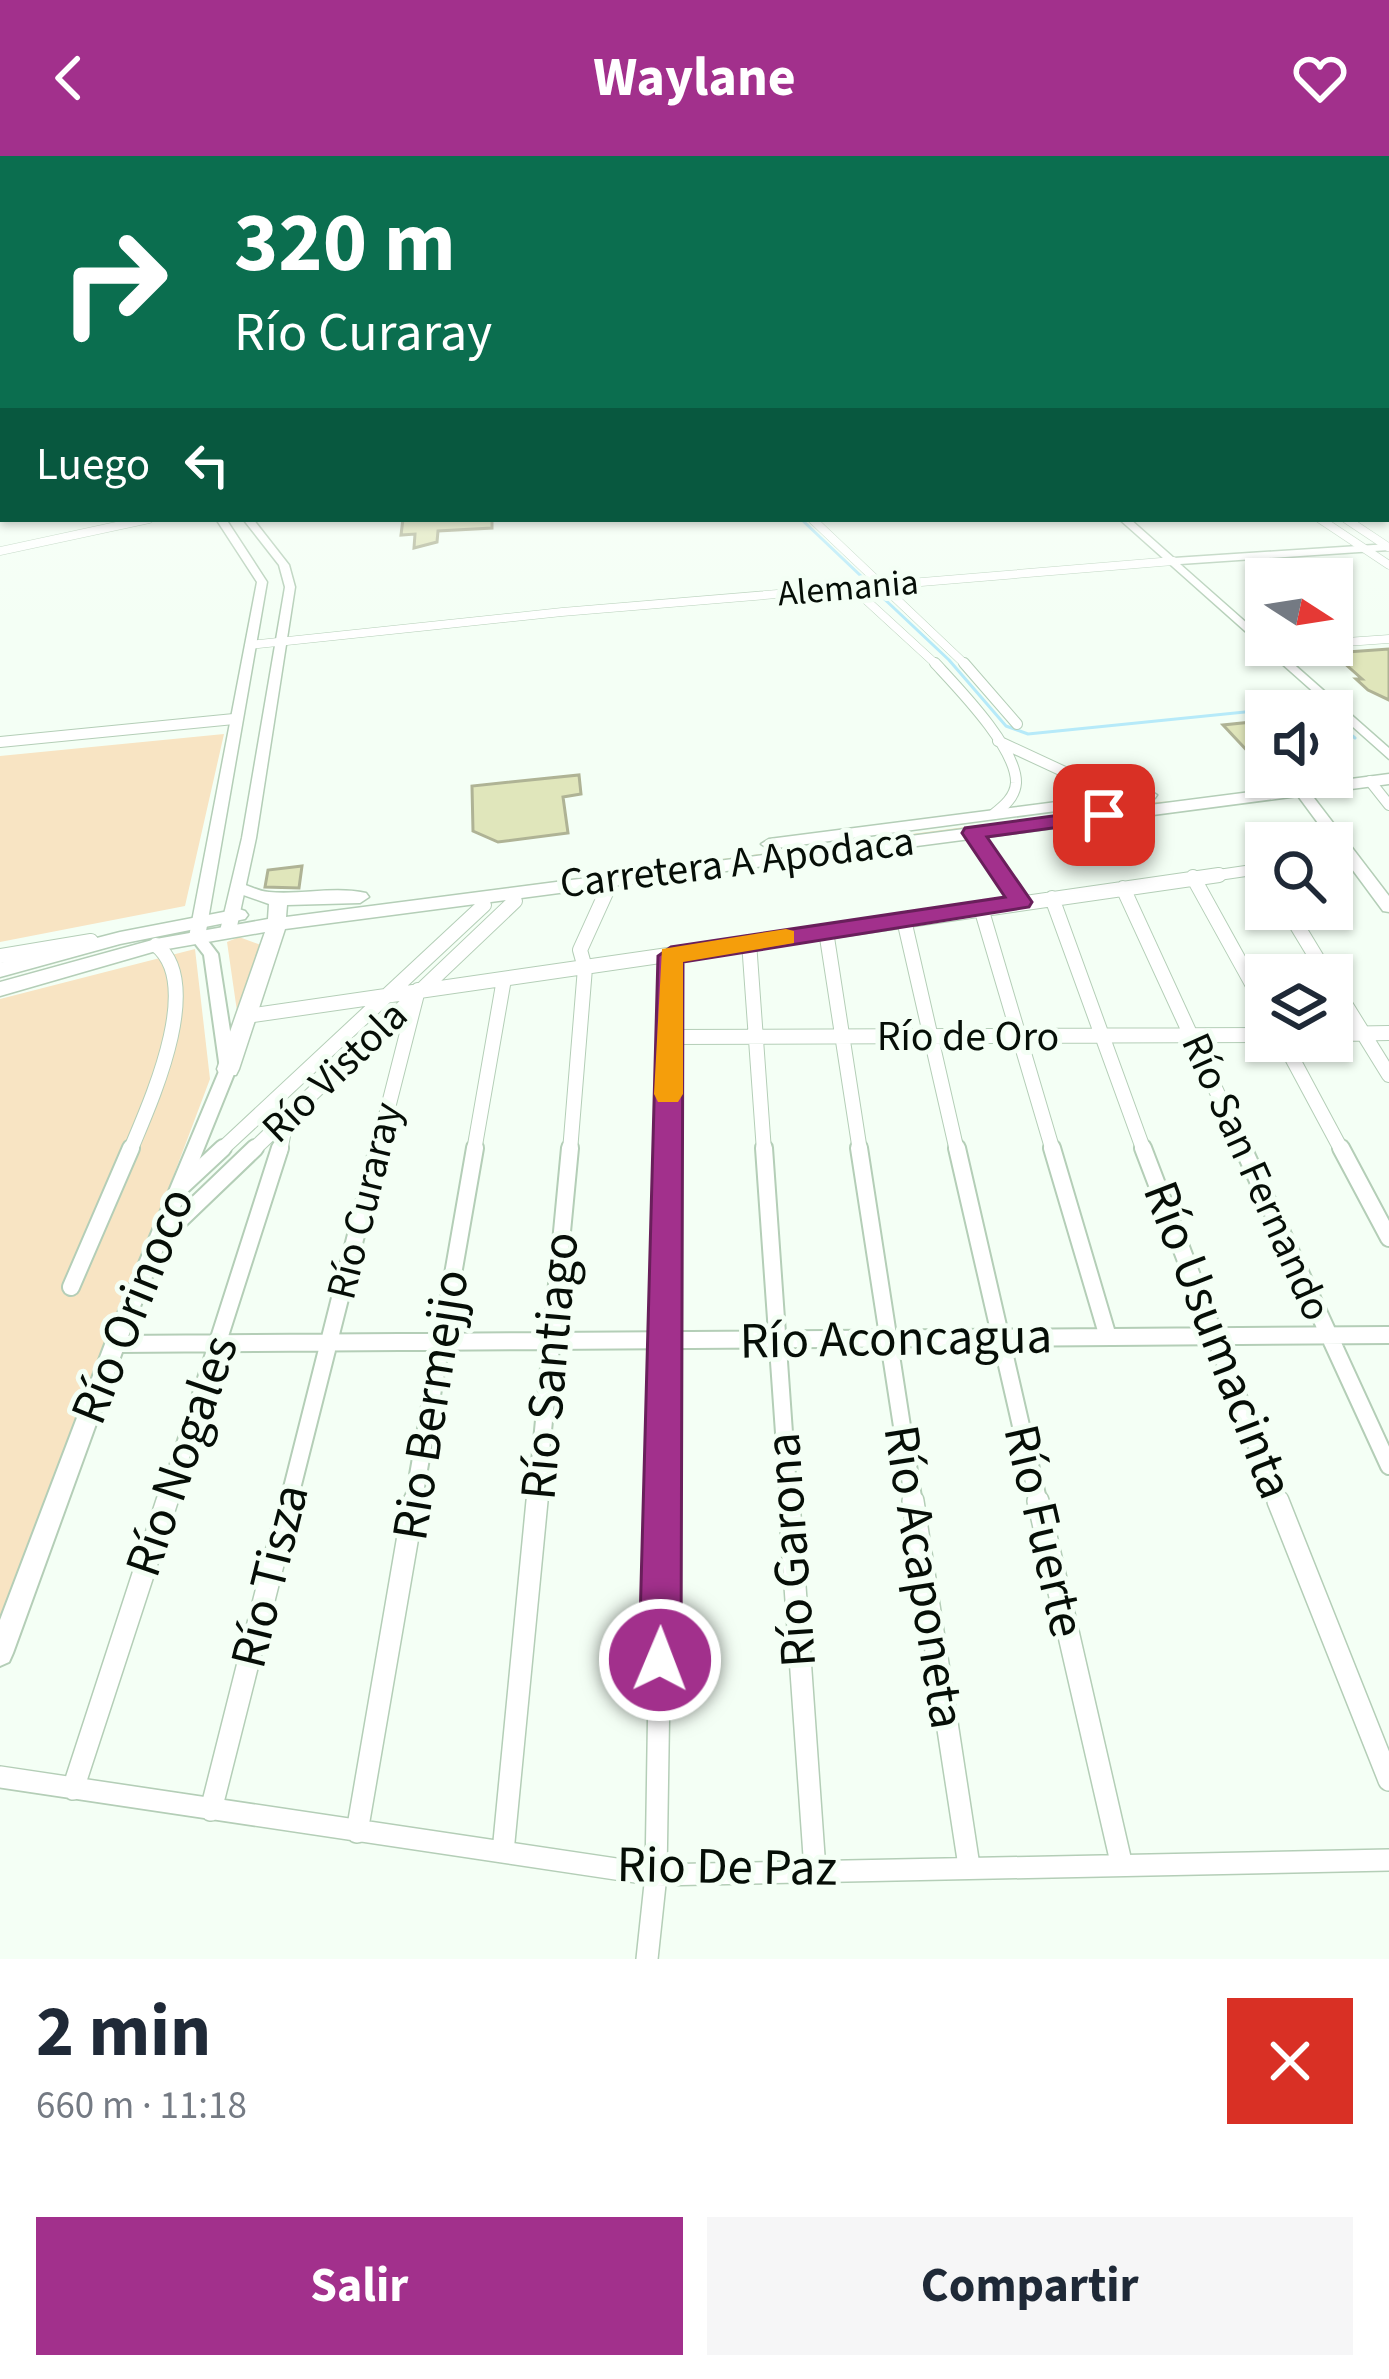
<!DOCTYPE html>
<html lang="es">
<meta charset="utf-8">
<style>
:root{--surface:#fff;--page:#f6f6f7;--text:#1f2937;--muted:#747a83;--accent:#a2308c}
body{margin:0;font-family:"Source Sans 3",sans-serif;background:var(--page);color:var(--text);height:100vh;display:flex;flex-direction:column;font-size:45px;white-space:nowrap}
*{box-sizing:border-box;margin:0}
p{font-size:39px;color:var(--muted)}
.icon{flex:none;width:66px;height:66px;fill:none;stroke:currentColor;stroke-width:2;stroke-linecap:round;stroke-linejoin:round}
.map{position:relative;height:1803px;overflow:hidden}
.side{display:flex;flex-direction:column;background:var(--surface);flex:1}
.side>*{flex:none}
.hud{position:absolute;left:0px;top:0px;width:1389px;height:366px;box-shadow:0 3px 9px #0004;background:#0b6e4f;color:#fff;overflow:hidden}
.needle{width:78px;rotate:102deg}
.controls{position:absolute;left:1245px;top:402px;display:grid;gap:24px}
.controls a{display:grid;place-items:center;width:108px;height:108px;border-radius:0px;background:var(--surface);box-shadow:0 3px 9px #0004;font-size:60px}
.pin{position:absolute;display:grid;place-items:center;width:102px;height:102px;color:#fff;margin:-51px;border-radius:24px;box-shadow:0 6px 18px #0006}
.me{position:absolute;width:132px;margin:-66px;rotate:1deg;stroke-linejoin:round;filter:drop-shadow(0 0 9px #0008)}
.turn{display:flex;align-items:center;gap:42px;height:252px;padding:0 36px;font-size:54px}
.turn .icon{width:156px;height:156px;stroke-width:2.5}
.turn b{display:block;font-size:84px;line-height:102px}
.then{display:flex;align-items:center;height:114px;padding:0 36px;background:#0003;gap:24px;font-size:45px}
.round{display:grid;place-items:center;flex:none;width:126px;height:126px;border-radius:0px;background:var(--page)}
.summary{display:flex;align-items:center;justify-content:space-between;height:204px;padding:0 36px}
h1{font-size:72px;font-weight:700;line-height:90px}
.button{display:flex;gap:24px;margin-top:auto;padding:24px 36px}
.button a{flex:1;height:138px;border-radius:0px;background:var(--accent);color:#fff;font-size:48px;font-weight:700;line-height:138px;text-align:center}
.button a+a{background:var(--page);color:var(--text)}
header{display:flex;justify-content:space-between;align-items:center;height:156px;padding:0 36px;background:var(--accent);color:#fff;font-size:54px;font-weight:700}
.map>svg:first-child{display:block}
.green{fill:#f8e4c3}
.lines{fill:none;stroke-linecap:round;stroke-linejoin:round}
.stream{stroke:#b6eaf9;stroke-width:3}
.building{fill:#e0e6bb;stroke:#afb395;stroke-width:3}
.minor-far4-casing{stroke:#b4ceb7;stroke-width:9}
.minor-far3-casing{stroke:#b4ceb7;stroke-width:12}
.minor-far2-casing{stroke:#b4ceb7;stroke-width:16}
.minor-far1-casing{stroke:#b4ceb7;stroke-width:20}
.minor-casing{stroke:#b4ceb7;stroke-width:24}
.tertiary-casing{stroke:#b4ceb7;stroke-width:4}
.secondary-casing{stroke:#b4ceb7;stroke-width:3}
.primary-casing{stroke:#b4ceb7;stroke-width:3}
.minor-far4{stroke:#fff;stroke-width:8}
.minor-far3{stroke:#fff;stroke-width:10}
.minor-far2{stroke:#fff;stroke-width:14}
.minor-far1{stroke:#fff;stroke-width:16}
.minor{stroke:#fff;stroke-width:21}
.tertiary{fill:#fff;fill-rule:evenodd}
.secondary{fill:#fff;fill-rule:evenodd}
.primary{fill:#fff;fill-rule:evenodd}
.route{fill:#a2308c;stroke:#691f5b;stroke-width:3}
.slow{fill:#f59e0b}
.labels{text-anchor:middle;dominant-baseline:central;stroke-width:10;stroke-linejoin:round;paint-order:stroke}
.far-street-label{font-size:36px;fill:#060e07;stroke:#f4fff5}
.street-label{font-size:42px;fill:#060e07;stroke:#f4fff5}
.near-street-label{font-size:51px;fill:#060e07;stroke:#f4fff5}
</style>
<header><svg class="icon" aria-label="back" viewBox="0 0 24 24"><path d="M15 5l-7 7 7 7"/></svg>Waylane<svg class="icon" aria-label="heart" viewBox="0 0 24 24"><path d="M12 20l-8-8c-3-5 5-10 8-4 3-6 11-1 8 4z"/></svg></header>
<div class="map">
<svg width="1389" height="1803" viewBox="0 0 1389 1803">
<rect width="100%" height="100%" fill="#f4fff5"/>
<!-- green -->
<path class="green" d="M224,578L185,750L0,786V600Z
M1183,645L290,760L1155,646Z
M239,781L261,789L239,869L227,786Z
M195,793L210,923L0,1480V843Z"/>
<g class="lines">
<!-- stream -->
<path class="stream" d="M801,363L861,420
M879,438L949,504L1006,570L1028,578L1293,551L1316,555
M1332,563L1355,582"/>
</g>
<!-- building -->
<path class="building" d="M403,363H492V372L438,375L437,386L414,392L415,378L401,379Z
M1389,493V544L1368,534L1356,523H1362L1333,497Z
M1262,565L1266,600L1253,601L1223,569Z
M579,619L581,638L563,641L568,677L498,686L473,675L472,630Z
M302,710L299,732L265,731L268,714Z"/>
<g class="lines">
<defs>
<path id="minor-far4" d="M812,363L967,510
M1320,363L1389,409
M1346,363L1388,391
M0,395L149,363
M854,433L938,510
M1332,487L1389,483
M250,489L562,456L1173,405
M1267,492L1300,489"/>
<path id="minor-far3" d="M935,507C958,532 1017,592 1016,627C1015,641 1004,650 994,658
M964,507L1017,568
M998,585L1095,630L1136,640
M0,586L234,563
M1370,625L1389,649
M972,677L1004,722
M1332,703L1351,701
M1198,722L1266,712"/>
<path id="minor-far2" d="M1002,719L1021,746
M1193,721L1266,853
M1123,732L1244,995
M1052,742L1144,995
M981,752L1053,995
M1287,753L1327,819
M904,764L957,995
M826,775L860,995
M749,786L764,995
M0,800L91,785
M1332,827L1389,919
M247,860L1219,719
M1332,878L1389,877
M670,881L1266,879
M1283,885L1342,995
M130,995C150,947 205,828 156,789
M220,995L484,749
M252,995L515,745
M280,995L286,965
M377,995L418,834
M474,995L504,823
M570,995L585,812L580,794L609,730
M668,995L671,799"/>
<path id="minor-far1" d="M764,992L789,1348
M859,992L914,1348
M957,992L1039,1348
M1052,992L1108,1181
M1143,992L1279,1348
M1243,992L1389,1310
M1341,992L1389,1082
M180,1032L223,992
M159,1084L255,992
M71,1131L131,992
M115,1188L1389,1179
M166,1348L280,992
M288,1348L378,992
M413,1348L475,992
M536,1348L570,992
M662,1348L668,992"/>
<path id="minor" d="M789,1345L815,1714
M913,1345L969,1710
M1038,1345L1121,1706
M1278,1345L1389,1624
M0,1621L656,1719L1389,1704
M73,1633L167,1345
M211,1654L289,1345
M357,1676L414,1345
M503,1696L537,1345
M647,1803L656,1719L662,1345"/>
<path id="tertiary" d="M197,776L202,777L218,798L236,913L125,1188L13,1497L9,1506L0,1510V1464L105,1188L220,913L204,799L190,781Z"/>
<path id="secondary" d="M216,363H226L267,426L205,781L197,786L189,781L257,426Z
M243,363H253L289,409L295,431L256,682L236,775L228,780L220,775L242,682L285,431L279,409Z
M1119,363H1130L1174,402L1389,388V394L1180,408L1266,484V489H1272L1389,592V603Z
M1284,621H1298L1389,740V756L1383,755Z"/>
<path id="primary" d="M0,230H3V236H0Z
M1389,618V628L285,773L239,913L236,919H220L217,913L265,776L156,795L0,840V826L156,783L268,763L269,748L232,735V727C246,726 255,735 269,736C301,739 334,730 366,737L369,741L360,747L287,749L286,761Z
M1149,634L1157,639L1155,642L769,693L761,688L769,683Z
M239,753L245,755L248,759L245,763L120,788L0,821V807L120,776Z"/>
</defs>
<!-- minor-far4 casing -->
<use href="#minor-far4" class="minor-far4-casing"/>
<!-- minor-far3 casing -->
<use href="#minor-far3" class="minor-far3-casing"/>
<!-- minor-far2 casing -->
<use href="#minor-far2" class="minor-far2-casing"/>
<!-- minor-far1 casing -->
<use href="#minor-far1" class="minor-far1-casing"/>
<!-- minor casing -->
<use href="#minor" class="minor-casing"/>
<!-- tertiary casing -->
<use href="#tertiary" class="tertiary-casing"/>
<!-- secondary casing -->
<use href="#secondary" class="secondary-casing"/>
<!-- primary casing -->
<use href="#primary" class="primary-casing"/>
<!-- minor-far4 -->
<use href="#minor-far4" class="minor-far4"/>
<!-- minor-far3 -->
<use href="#minor-far3" class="minor-far3"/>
<!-- minor-far2 -->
<use href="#minor-far2" class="minor-far2"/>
<!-- minor-far1 -->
<use href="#minor-far1" class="minor-far1"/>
<!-- minor -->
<use href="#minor" class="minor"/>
<!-- tertiary -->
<use href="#tertiary" class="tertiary"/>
<!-- secondary -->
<use href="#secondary" class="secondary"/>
<!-- primary -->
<use href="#primary" class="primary"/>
</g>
<!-- sky -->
<linearGradient id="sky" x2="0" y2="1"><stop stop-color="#94caef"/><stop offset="0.46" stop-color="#fafffa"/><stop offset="1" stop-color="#fafffa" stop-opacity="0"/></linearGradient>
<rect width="1389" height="471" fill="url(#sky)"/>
<!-- route -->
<path class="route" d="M1104,653L1111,655V664L987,681L1032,746L1029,751L683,806L681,1504L675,1518L660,1525L645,1518L639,1504L658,800L671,791L1005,741L962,677L965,672Z"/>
<!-- slow -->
<path class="slow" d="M786,773L794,775V787L683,806V938L678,946H658L654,938L662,793Z"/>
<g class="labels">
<!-- far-street labels -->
<g class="far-street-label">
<text transform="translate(848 432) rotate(-5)">Alemania</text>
</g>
<!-- street labels -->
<g class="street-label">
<text transform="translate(737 707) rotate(-7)">Carretera A Apodaca</text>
<text x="968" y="881">Río de Oro</text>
<text transform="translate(335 916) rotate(-44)">Río Vistola</text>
<text transform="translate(1256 1021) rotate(66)">Río San Fernando</text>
<text transform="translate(365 1045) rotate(-76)">Río Curaray</text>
</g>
<!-- near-street labels -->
<g class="near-street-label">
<text transform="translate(133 1150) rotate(-68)">Río Orinoco</text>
<text transform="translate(896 1183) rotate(-1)">Río Aconcagua</text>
<text transform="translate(1218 1184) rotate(69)">Río Usumacinta</text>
<text transform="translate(550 1210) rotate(-85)">Río Santiago</text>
<text transform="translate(431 1249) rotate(-81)">Rio Bermejjo</text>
<text transform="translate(182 1300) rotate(-71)">Río Nogales</text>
<text transform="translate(1044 1375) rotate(77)">Río Fuerte</text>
<text transform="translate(791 1394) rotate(-94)">Río Garona</text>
<text transform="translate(270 1420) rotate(-76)">Río Tisza</text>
<text transform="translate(924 1421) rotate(81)">Río Acaponeta</text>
<text transform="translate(727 1711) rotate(1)">Rio De Paz</text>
</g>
</g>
</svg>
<div class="controls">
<a><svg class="needle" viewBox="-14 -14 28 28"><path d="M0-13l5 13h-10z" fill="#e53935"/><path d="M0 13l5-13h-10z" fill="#747a83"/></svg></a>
<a><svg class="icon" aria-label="sound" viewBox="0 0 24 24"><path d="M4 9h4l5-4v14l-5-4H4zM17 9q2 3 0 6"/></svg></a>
<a><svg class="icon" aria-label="search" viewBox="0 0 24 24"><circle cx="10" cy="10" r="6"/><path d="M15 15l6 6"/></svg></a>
<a><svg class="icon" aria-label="layers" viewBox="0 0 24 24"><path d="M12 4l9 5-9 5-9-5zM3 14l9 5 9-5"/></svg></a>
</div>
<div class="pin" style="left:1104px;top:659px;background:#d93025"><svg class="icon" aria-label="arrive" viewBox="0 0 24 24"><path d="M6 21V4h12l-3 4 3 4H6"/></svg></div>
<svg class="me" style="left:660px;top:1504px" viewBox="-20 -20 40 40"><circle r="17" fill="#a2308c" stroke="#fff" stroke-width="3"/><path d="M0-11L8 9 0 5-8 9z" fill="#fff"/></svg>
<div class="hud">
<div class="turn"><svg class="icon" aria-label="right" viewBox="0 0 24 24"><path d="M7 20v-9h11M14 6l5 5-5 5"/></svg><div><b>320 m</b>Río Curaray</div></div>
<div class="then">Luego<svg class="icon" aria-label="left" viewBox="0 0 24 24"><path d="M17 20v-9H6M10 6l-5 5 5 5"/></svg></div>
</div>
</div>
<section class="side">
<div class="summary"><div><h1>2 min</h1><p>660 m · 11:18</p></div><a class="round" style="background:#d93025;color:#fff"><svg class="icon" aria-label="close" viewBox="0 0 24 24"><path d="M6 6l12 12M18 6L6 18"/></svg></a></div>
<div class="button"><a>Salir</a><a>Compartir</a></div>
</section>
